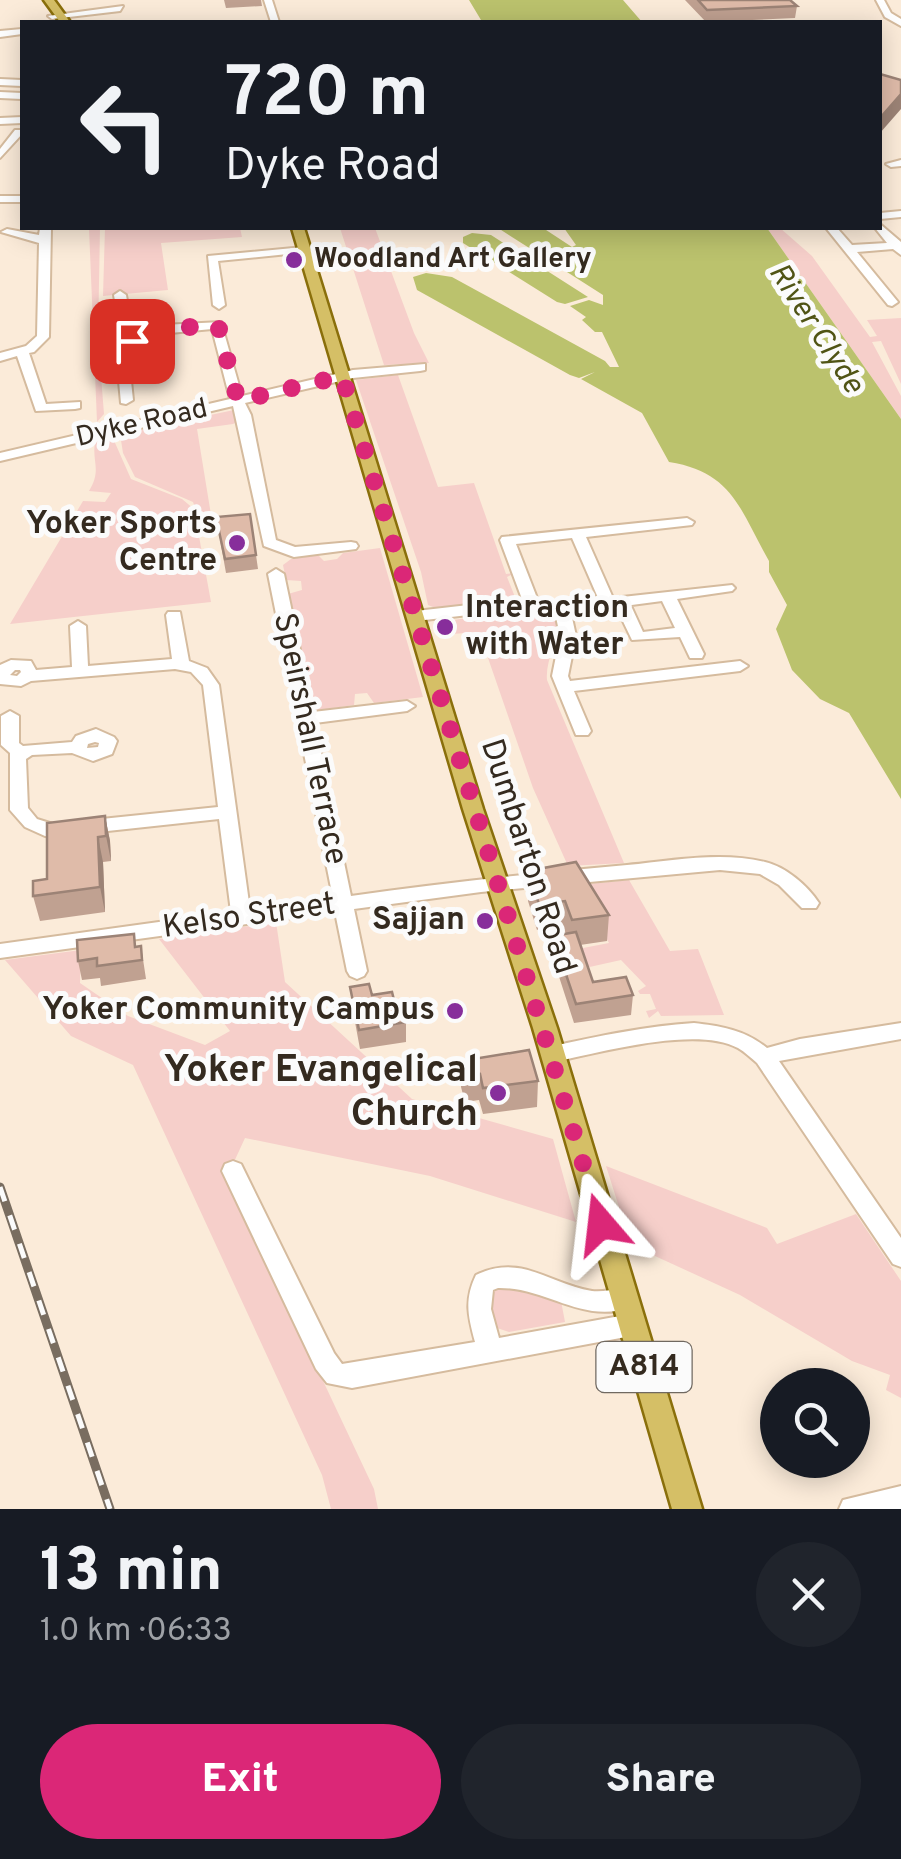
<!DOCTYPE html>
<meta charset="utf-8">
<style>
:root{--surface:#171b24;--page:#20242c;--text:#f1f3f6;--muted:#9ea1a6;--accent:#db2777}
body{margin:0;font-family:Overpass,sans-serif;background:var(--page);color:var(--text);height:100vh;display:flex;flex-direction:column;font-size:38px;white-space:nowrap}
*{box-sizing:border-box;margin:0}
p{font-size:32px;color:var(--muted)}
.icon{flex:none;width:55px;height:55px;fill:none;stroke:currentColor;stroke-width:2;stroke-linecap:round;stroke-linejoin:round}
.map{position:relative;height:1509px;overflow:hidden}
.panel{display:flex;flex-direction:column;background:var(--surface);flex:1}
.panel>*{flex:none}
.top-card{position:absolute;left:20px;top:20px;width:862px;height:210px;border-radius:0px;box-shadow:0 5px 25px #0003;background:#171b24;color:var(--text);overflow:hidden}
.controls{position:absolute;left:760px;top:1368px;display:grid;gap:20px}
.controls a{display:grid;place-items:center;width:110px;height:110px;border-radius:50%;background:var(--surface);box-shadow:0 5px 25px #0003;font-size:50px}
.pin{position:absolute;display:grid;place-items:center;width:85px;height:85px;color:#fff;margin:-42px;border-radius:20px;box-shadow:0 5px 15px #0006}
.me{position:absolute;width:110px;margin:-55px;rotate:343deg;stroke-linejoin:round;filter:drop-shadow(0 0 8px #0008)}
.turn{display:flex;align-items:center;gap:35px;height:210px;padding:0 40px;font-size:45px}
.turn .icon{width:130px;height:130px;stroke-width:2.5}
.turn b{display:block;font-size:70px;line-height:85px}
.round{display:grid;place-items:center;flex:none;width:105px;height:105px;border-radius:52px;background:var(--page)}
.head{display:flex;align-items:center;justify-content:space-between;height:170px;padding:0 40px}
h1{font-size:60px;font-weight:800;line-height:75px}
.primary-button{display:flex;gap:20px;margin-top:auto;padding:20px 40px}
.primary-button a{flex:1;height:115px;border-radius:60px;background:var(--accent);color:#fff;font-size:40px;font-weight:800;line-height:115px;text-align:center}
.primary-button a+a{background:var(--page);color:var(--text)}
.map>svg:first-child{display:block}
.green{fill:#f6cfca}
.water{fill:#bbc26d}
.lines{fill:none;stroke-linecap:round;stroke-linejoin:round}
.minor-casing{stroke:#d5bb9e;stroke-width:4}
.major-casing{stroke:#8a6f0b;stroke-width:5}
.minor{fill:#fff;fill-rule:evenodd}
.major{fill:#d5bf66;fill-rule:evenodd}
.rail-casing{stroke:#796d60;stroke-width:9}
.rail{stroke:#fbfbfb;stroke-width:5;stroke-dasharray:15;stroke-linecap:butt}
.wall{fill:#c0a191}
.shaded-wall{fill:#9c8376}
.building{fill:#dfbba9;stroke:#9c8376;stroke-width:2.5}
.route{stroke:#db2777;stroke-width:18;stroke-dasharray:0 32.4}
.poi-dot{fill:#872e9b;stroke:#fbfbfb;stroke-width:4}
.labels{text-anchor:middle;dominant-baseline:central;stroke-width:10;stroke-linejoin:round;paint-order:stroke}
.far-poi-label{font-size:28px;font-weight:bold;fill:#342a1f;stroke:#fbfbfb;text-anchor:start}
.far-street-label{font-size:28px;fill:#342a1f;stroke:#fbfbfb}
.far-water-label{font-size:30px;font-style:italic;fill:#505415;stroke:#fbfbfb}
.shield{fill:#fbfbfb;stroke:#706961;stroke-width:2.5}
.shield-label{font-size:30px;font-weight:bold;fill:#342a1f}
.poi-label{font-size:32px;font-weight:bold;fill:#342a1f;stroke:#fbfbfb;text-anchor:end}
.street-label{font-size:32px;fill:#342a1f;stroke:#fbfbfb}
.near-poi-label{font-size:38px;font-weight:bold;fill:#342a1f;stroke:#fbfbfb;text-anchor:end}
</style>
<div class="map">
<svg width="901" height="1509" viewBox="0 0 901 1509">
<rect width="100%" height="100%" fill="#fbebd9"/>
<!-- green -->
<path class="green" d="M89,228H100L98,338L104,414L97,422Z
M105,228H240L242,237L161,243L168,290L103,296Z
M340,228H375L414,333L429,363L384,365Z
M767,228H780L812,256L870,337L877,336L867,320L901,318V384L881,341L872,342L901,396V419Z
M398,375L438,487L474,483L506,574L515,573L507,577L515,597L525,599L438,609L428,605L421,572L356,380Z
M234,410L237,422L233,424L197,429L213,527L203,528L193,502L135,477L123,453L120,434Z
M112,436L131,479L182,499L194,509L211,602L10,624L83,501L105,502L111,493L89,491C103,468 90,460 96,439Z
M380,548L423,697L374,703L367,693L355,694L354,705L313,711L288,594L302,590L301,581L286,580L283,565L291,559L318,555L324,561L337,559L343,553Z
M534,608L557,617C561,638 545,658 547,680L624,863L568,866L533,788L479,632L438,635L434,623Z
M629,880L670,951L698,949L724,1015L661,1016L658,1011L649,1018L646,1011L656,1009L650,994H640L638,991L646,986L621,960L585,968L578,949L609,943L578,885Z
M276,922L285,982L412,1099L553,1139L576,1222L430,1176L245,1138L227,1177L374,1489L378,1509H331L322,1475L133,1065L71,1036L5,960L81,950L80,983L128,1016L205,1045L230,1031L159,939Z
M606,1166L767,1228L777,1244L856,1214L901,1281V1398L886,1390L890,1375L852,1361L740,1295L631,1245Z
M503,1285L561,1301L565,1322L509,1332L497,1328L488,1308L492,1292Z"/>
<!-- water -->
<path class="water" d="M469,0H623L642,22H469L481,20Z
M498,228H543L572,247L576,245L564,228H767L901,419V799L849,713L820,699L792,670L776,629L787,605L769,572V561C740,510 733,472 669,462L642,413L581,379L595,372L579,378L570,375L417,290L413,277L426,273L452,277L605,361L610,367H619L602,332H595L582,320L586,317L570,306L589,300L603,305V295Z
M472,233L491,235L588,297L565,304L557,302L463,243V237Z"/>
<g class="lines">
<defs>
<path id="minor" d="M264,0H272L279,22H271Z
M876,0H884L891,13L901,19V26L885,17Z
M123,6L120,11L52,19L48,16Z
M22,29V34L0,37V31Z
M0,79L22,80V86L0,85Z
M0,92L22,93V99L0,98Z
M22,117V123L0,124V118Z
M15,130H22V134L0,158V149Z
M901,160V166L891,167L886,164Z
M0,196H22V202H0Z
M901,211V217L880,219V213Z
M880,224L901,242V255L893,249L857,252L898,302L892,306L888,305L826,228H837L852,245L887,243L875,228H880Z
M40,228H51L49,337L34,352L29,353L46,404L80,402V408L75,409L36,411L17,356L0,361V353L26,346L37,336L39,243L1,232L7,229L39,235Z
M304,247L310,250L308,252L218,261L225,305L219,309L213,305L208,256Z
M120,291L126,295L131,323L143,326L221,322L242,396L353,370L425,364V370L420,371L353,378L245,403L251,415L276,540L295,547L351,542L356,543L358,546L356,549L294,557L264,546L233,406L0,461V453L230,399L212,329L139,336L136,356L140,370L131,381L133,400L126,404L121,403L119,381L128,370L124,356L127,334L131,330L119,325L114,295Z
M687,518L694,522L692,525L586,537L613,598L732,585L735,588L732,591L677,599L704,654L702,658H690L680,637L632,640L618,611L620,608H632L643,632L675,628L662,601L571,613L576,636L568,676L570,681L740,661L748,666L740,671L574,691L591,731L588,735H576L552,676L560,636L555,612L538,607L416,621L408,616L416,611L522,599L500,540L502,537ZM572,538L599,600L563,604L537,598L516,544Z
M276,569L284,574L313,712L407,701L415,706L407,711L315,723L351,896C443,883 535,873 627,865C672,861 720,851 765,862C786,867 807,885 819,903L816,908H802L779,885L760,874L720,870L481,892L354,909L367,971L364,976L357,979L350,976L347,971L335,912L0,958V944L231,912L219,819L52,837L45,836L25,827L10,810V753L1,745V716L10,711L19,716V743L23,746L72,742L76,736L96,729L114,737L117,741L112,754L93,761L72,753L32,755L26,759L28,808L37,819L53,824L218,807L203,685L191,672L175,669L31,681L21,686L0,684V665L11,660L31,661L36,670L72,667L70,626L78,621L86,626L88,666L172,659L166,615L168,612H180L189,661L207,668L219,685L250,910L333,898L268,574ZM15,670H20L21,672L17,676L10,675ZM95,742L99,743L98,747L87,748L88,744Z
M694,1023C721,1026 745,1030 767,1048L800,1039L901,1023V1039L779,1061L901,1238V1267L893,1264L757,1063C751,1058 745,1052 738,1048C696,1025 599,1053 553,1062L546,1060L542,1054L546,1048L553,1046C600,1036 646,1026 694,1023Z
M233,1161L241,1164L334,1353L342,1364L475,1342C468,1316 464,1300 476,1275C521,1253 549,1284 592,1291C606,1293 618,1286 632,1291L635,1299L632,1307C582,1325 547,1287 498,1288L493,1290L491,1309L499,1338L631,1314L640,1317L643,1325L640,1333L631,1336L352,1388L327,1383L316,1369L222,1171L225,1164Z
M901,1486V1509H839L843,1500Z"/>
<path id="major" d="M44,0H54L70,22H60Z
M292,228H304L483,809L557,1028L702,1509H672L533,1028L463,809Z"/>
</defs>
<!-- minor casing -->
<use href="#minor" class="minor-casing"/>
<!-- major casing -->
<use href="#major" class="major-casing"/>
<!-- minor -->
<use href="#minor" class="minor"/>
<!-- major -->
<use href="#major" class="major"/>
<defs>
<path id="rail" d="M0,1187L110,1509"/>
</defs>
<!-- rail casing -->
<use href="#rail" class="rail-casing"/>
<!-- rail -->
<use href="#rail" class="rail"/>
</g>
<!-- wall -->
<path class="wall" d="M224,0H261L262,6L226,8Z
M685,0H790L797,6L795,18L706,22Z
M216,517L256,555L258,569L226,573Z
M105,816L110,841L111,861L103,862L105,912L40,921L33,896Z
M529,876L609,915L607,941L580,945L593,982L633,995L631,1015L574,1023L552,955L553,936L566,934L563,926L537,930L528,901Z
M141,946L146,979L101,986L100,978L82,980L78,961Z
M350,987L395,1004L406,1022V1042L360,1049L352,1006Z
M461,1061L538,1081L537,1107L483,1114L479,1100L465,1102L461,1087Z"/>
<!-- shaded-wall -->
<path class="shaded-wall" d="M901,94V109L880,133V118Z
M105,816L110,841L111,861L106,836Z
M98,837L103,862L105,912L100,887Z"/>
<!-- building -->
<path class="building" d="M698,0H790L797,6L707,10Z
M880,74L901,80V94L880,118Z
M250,514L256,555L225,559L216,517Z
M105,816L106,836L98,837L100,887L33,896V881L47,879V823Z
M576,862L609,915L572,920L565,901L539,904L529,876L533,870Z
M576,932L593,982L626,977L633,995L576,1004L553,936Z
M134,934L135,947L141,946L142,960L97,966V958L78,961L77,940Z
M369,984L372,995L392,992L395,1004L401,1003L406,1022L359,1030L350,987Z
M529,1050L538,1081L483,1088L480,1074L465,1076L461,1061Z"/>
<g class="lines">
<!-- route -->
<path class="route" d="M132,341L133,334L143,330L218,325L238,401L342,376C428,659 517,941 601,1224"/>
</g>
<!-- markers -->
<g class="poi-dot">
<circle cx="294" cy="260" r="10"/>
<circle cx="237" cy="543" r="10"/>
<circle cx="445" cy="627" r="10"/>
<circle cx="485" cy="921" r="10"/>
<circle cx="455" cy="1011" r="10"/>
<circle cx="498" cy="1093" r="10"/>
</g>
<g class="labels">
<!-- far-poi labels -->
<g class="far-poi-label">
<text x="314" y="260">Woodland Art Gallery</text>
</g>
<!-- far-street labels -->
<g class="far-street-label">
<text transform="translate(142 424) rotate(-13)">Dyke Road</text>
</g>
<!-- far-water labels -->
<g class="far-water-label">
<text transform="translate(815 329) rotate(57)">River Clyde</text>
</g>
<!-- shield labels -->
<rect class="shield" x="596.5" y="1342" width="95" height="50" rx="8"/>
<g class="shield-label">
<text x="644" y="1367">A814</text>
</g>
<!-- poi labels -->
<g class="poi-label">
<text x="217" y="525">Yoker Sports<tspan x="217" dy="37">Centre</tspan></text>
<text x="465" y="609" text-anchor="start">Interaction<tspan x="465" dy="37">with Water</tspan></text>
<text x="465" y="921">Sajjan</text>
<text x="435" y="1011">Yoker Community Campus</text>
</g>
<!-- street labels -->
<g class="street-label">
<text transform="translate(309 739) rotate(78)">Speirshall Terrace</text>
<text transform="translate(527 857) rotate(72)">Dumbarton Road</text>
<text transform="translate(249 917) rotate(-8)">Kelso Street</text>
</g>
<!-- near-poi labels -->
<g class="near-poi-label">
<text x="478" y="1071">Yoker Evangelical<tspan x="478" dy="44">Church</tspan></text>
</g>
</g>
</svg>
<div class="controls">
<a><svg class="icon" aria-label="search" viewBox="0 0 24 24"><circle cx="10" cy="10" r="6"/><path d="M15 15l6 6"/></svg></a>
</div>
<div class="pin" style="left:132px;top:341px;background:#d93025"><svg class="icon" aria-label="arrive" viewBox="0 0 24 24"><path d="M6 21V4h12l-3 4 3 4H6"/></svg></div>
<svg class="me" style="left:601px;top:1224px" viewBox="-20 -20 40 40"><path d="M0-17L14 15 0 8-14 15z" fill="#db2777" stroke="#fff" stroke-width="4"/></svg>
<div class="top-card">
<div class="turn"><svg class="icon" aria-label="left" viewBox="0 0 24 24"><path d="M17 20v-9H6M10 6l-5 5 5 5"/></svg><div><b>720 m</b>Dyke Road</div></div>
</div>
</div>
<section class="panel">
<div class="head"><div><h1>13 min</h1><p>1.0 km · 06:33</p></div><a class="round"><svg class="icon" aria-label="close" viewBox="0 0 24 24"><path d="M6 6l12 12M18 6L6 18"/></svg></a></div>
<div class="primary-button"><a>Exit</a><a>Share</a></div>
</section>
